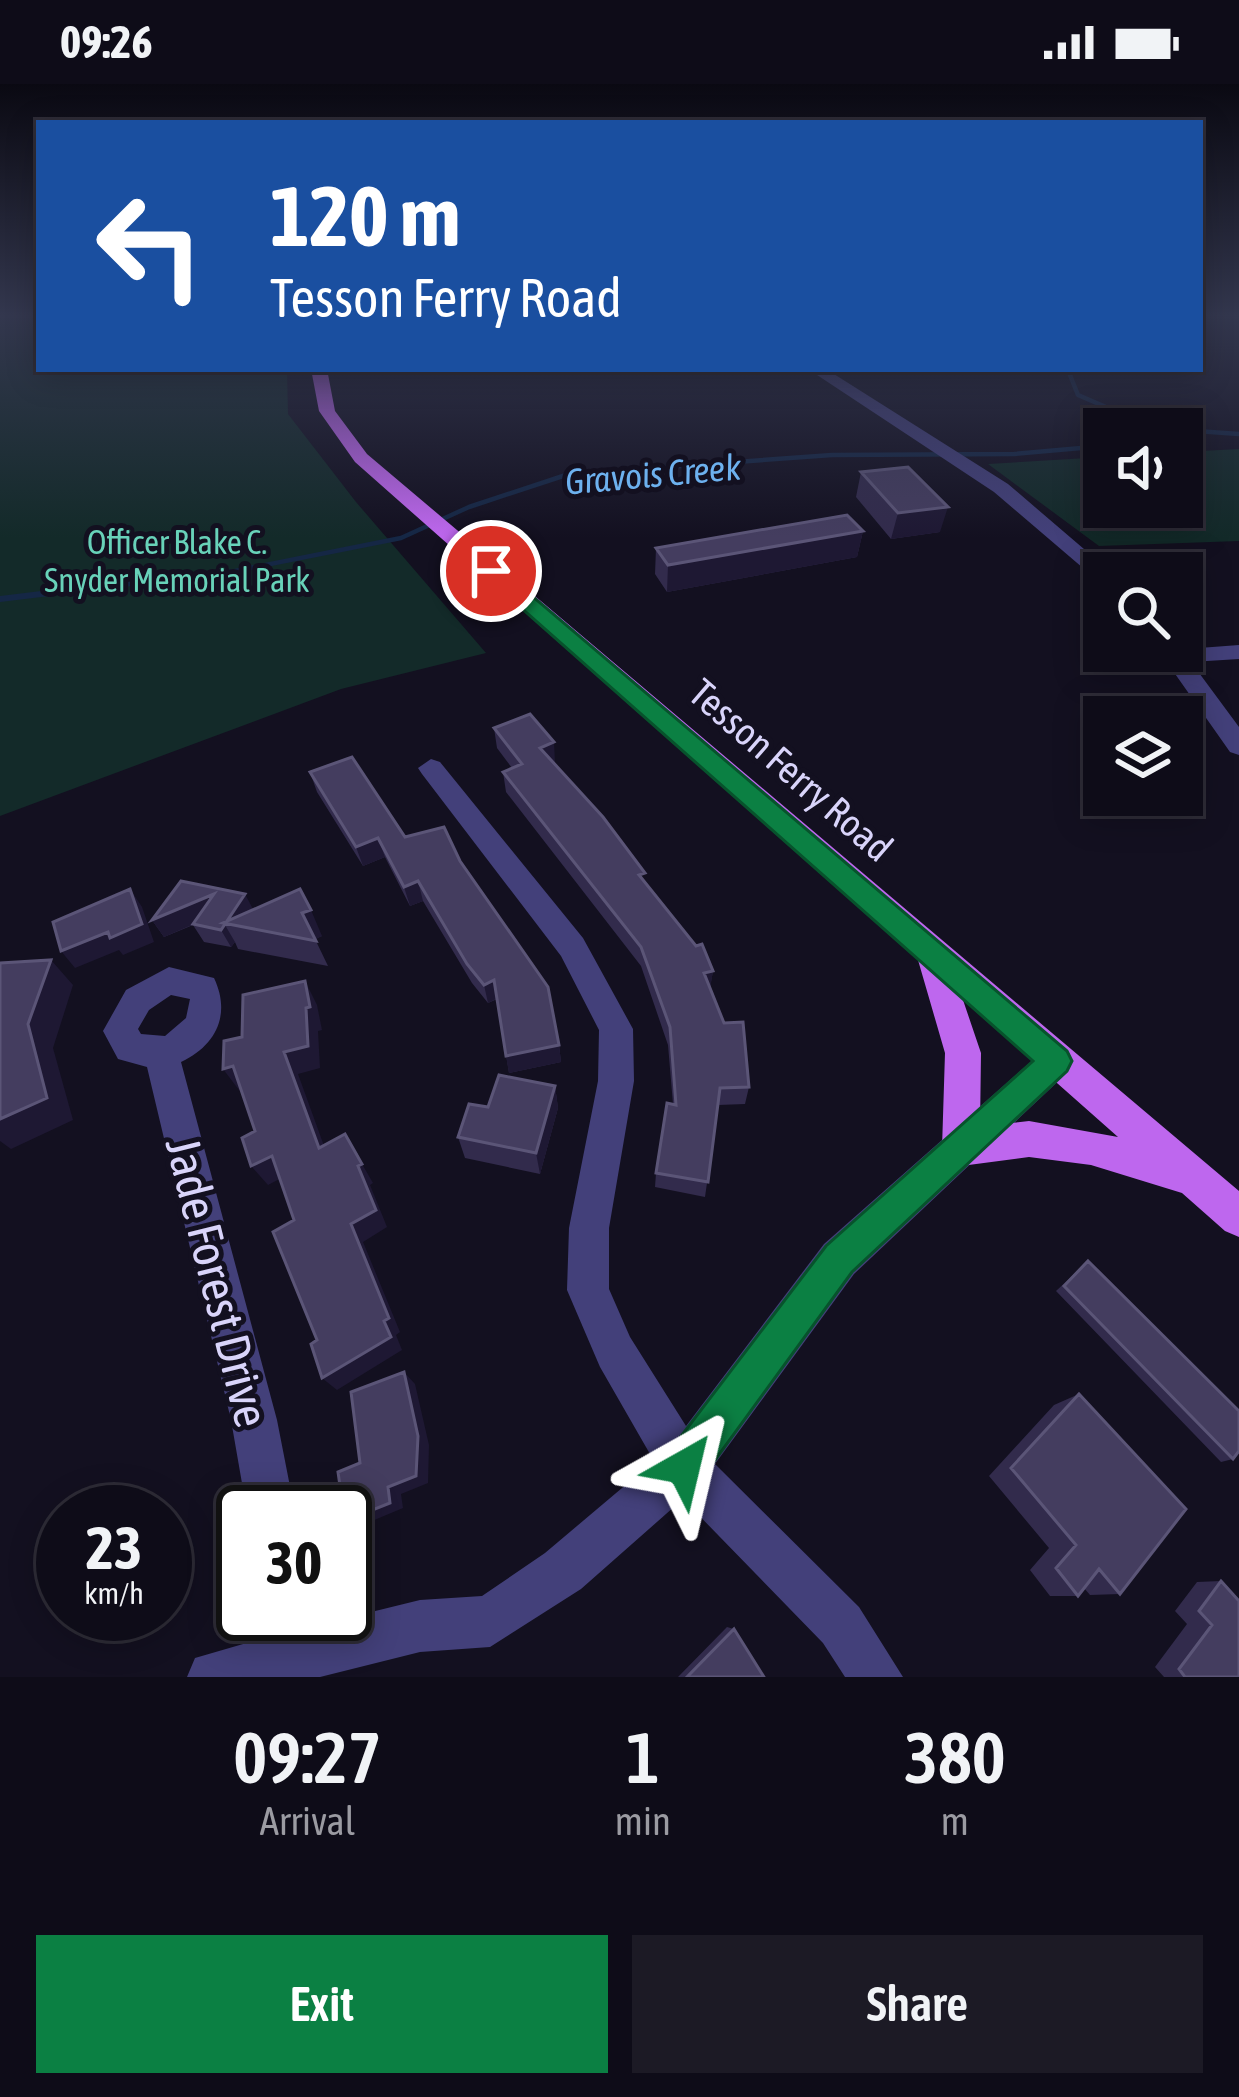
<!DOCTYPE html>
<style>
:root{--surface:#0e0c18;--page:#1c1a25;--text:#f1f3f6;--muted:#9b9ba2;--line:#2e2c37;--accent:#0b8043}
body{margin:0;font-family:"Asap Condensed",sans-serif;background:var(--page);color:var(--text);height:100vh;display:flex;flex-direction:column;font-size:45px;white-space:nowrap}
*{box-sizing:border-box;margin:0}
p{font-size:39px;color:var(--muted)}
.icon{flex:none;width:66px;height:66px;fill:none;stroke:currentColor;stroke-width:2;stroke-linecap:round;stroke-linejoin:round}
.map{position:relative;height:1593px;overflow:hidden}
.side{display:flex;flex-direction:column;background:var(--surface);flex:1}
.side>*{flex:none}
.hud{position:absolute;left:36px;top:36px;width:1167px;height:252px;border-radius:0px;box-shadow:0 6px 30px #0003,0 0 0 3px var(--line);background:#1a4fa0;color:#fff;overflow:hidden}
.buttons{position:absolute;left:1083px;top:324px;display:grid;gap:24px}
.buttons a{display:grid;place-items:center;width:120px;height:120px;border-radius:0px;background:var(--surface);box-shadow:0 6px 30px #0003,0 0 0 3px var(--line);font-size:60px}
.speed{position:absolute;left:36px;top:1401px;display:flex;gap:24px;font-size:60px;font-weight:700;text-align:center}
.speed>*{display:grid;place-content:center;width:156px;height:156px;border-radius:50%;background:var(--surface);box-shadow:0 6px 30px #0003,0 0 0 3px var(--line);line-height:1}
.speed small{font-size:30px;font-weight:400}
.speed .limit{border:6px solid #111;border-radius:18px;background:#fff;color:#111}
.pin{position:absolute;display:grid;place-items:center;width:102px;height:102px;color:#fff;margin:-51px;border:6px solid #fff;border-radius:50%;box-shadow:0 3px 12px #0007}
.me{position:absolute;width:132px;margin:-66px;rotate:37deg;stroke-linejoin:round;filter:drop-shadow(0 0 9px #0008)}
.turn{display:flex;align-items:center;gap:42px;height:252px;padding:0 36px;font-size:54px}
.turn .icon{width:156px;height:156px;stroke-width:2.5}
.turn b{display:block;font-size:84px;line-height:102px}
.eta{display:flex;justify-content:space-evenly;align-items:center;height:204px;text-align:center}
.eta b{font-size:72px;font-weight:600;line-height:84px}
.primary-button{display:flex;gap:24px;margin-top:auto;padding:24px 36px}
.primary-button a{flex:1;height:138px;border-radius:0px;background:var(--accent);color:#fff;font-size:48px;font-weight:600;line-height:138px;text-align:center}
.primary-button a+a{background:var(--page);color:var(--text)}
.status{display:flex;justify-content:space-between;align-items:center;height:84px;padding:0 60px;background:var(--surface);direction:ltr}
.status svg{height:33px;fill:currentColor}
.map>svg:first-child{display:block}
.green{fill:#132a29}
.lines{fill:none;stroke-linecap:round;stroke-linejoin:round}
.stream-far1{stroke:#152745;stroke-width:4.5}
.stream{stroke:#152745;stroke-width:6}
.minor{fill:#43407a;fill-rule:evenodd}
.major{fill:#be67ee;fill-rule:evenodd}
.wall{fill:#322b4c}
.shaded-wall{fill:#1e1833}
.building{fill:#443d5f;stroke:#5b5577;stroke-width:3}
.route{fill:#0b8043;stroke:#07532c;stroke-width:3}
.labels{text-anchor:middle;dominant-baseline:central;stroke-width:10;stroke-linejoin:round;paint-order:stroke}
.far-park-label{font-size:33px;fill:#68d2b9;stroke:#131020}
.far-water-label{font-size:36px;font-style:italic;fill:#6db1ef;stroke:#131020}
.street-label{font-size:39px;fill:#d9d4fa;stroke:#131020}
.near-street-label{font-size:48px;fill:#d9d4fa;stroke:#131020}
</style>
<div class="status"><b>09:26</b><svg viewBox="0 0 49 12"><path d="M0 12V9h3v3zM5 12V6h3v6zM10 12V3h3v9zM15 12V0h3v12zM26 1h20v11H26zM47 4h2v5h-2z"/></svg></div>
<div class="map">
<svg width="1239" height="1593" viewBox="0 0 1239 1593">
<rect width="100%" height="100%" fill="#131020"/>
<!-- green -->
<path class="green" d="M0,231H39V285H287L288,330L356,418L486,569L341,605L0,732Z
M1239,365V457L1099,462L988,380L1104,373V423H1182V368Z"/>
<g class="lines">
<!-- stream-far1 -->
<path class="stream-far1" d="M1200,241L1205,231
M1075,285L1070,291L1078,311L1157,345
M1182,346L1239,350
M123,500L235,487L401,454L469,423L569,390L832,371L1014,370L1104,362"/>
<!-- stream -->
<path class="stream" d="M0,515L148,497"/>
<!-- minor -->
<path class="minor" d="M808,285H826L1008,400L1112,489H1104V498L1097,496L994,408Z
M1239,561V575L1191,578L1239,643V671L1230,668L1159,567Z
M431,675L440,678L583,854L633,945L634,997L609,1144V1205L630,1253L686,1342L824,1160L1044,966L1056,961L1068,966L1074,977L1068,988L854,1190L715,1380L859,1523L903,1593H845L823,1559L683,1415L581,1505L490,1563L420,1568L320,1593H187L195,1574L250,1558V1530H302V1545L420,1516L482,1512L545,1469L654,1377L600,1283L567,1206L569,1144L598,997L599,946L561,872L422,690L418,684Z
M169,883L214,894C231,930 217,961 181,978L277,1336L295,1428H247L231,1336L147,983L118,975L103,947L126,906ZM171,911L190,915L186,934L165,952L141,950L138,945L149,926Z"/>
<!-- major -->
<path class="major" d="M311,285H327L335,327L367,370L1239,1107V1153L1225,1147L1182,1109L1091,1081L1029,1073L961,1082L948,1077L942,1064L945,969L918,876L355,378L319,327ZM963,916L1118,1053L1029,1037L980,1043L981,969Z"/>
</g>
<!-- wall -->
<path class="wall" d="M861,388L940,448L891,455L856,413Z
M863,447L857,473L667,508L655,490L656,464Z
M494,644L554,658V679L713,887L710,903L749,1003L745,1020L718,1021L705,1113L655,1103L656,1089L673,1020L668,961L641,882L506,708L503,688L512,684L497,664Z
M310,688L405,753L460,777L559,961L561,978L509,989L497,915L488,919L472,899L423,817L410,822L385,773L363,782L317,708Z
M254,826L322,852L315,855L328,882L238,865L235,858L231,863L204,858L193,841L164,853L152,836Z
M555,1002L558,1024L540,1090L465,1074L458,1053L488,1023Z
M1088,1177L1233,1375L1221,1378L1056,1207Z
M1079,1310L1120,1510L1090,1511L1084,1504L1078,1512H1050L1030,1486L1049,1464L989,1392L1054,1321Z
M1221,1497L1239,1593H1164L1155,1583L1187,1540L1175,1527L1197,1498Z
M727,1543L734,1545L764,1593H678Z"/>
<!-- shaded-wall -->
<path class="shaded-wall" d="M948,423L940,448L891,455L898,429Z
M863,447L857,473L667,508L668,481Z
M554,658L555,679L542,684L540,664Z
M378,754L385,773L363,782L356,763Z
M418,797L423,817L410,822L404,803Z
M130,805L142,823L154,858L123,871L119,866L75,884L61,867L108,848Z
M214,810L224,827L164,853L152,836Z
M245,810L254,827L226,839Z
M311,826L322,852L314,856L302,829Z
M225,841L235,858L231,863L221,846Z
M51,876L73,901L53,964L73,1036L11,1065L0,1057V1035L28,940Z
M713,887L710,905L704,889Z
M494,896L498,914L488,919L484,901Z
M305,897L317,921L322,946L318,947L320,984L298,990L332,1084L319,1064L284,968Z
M559,961L561,978L509,989L506,972Z
M233,982L249,1004L239,1006L223,985Z
M555,1002L558,1024L540,1090L536,1069Z
M272,1072L287,1091L268,1101L251,1082Z
M362,1080L373,1099L370,1101L387,1143L363,1158L400,1248L396,1251L402,1266L337,1306L322,1294L351,1140L358,1082Z
M404,1288L415,1300L429,1361L428,1399L401,1410L403,1424L360,1442L345,1438L388,1403Z"/>
<!-- building -->
<path class="building" d="M908,383L948,423L898,429L861,388Z
M847,431L863,447L668,481L656,464Z
M530,630L554,658L540,664L603,733L645,789L639,791L696,862L702,860L713,887L704,889L724,939L743,938L749,1003L720,1004L708,1098L656,1089L667,1019L676,1021L670,943L641,863L503,688L522,680L494,644Z
M352,673L405,753L444,743L460,777L548,903L559,961L506,972L494,896L484,901L467,880L418,797L404,803L378,754L356,763L310,688Z
M181,797L245,810L221,846L193,840L214,810L152,836Z
M130,805L142,840L110,854L108,848L61,867L53,838Z
M300,805L311,826L302,829L316,857L223,839Z
M51,876L28,940L47,1014L0,1035V879Z
M305,897L310,923L306,924L308,962L284,968L319,1064L345,1050L362,1080L358,1082L376,1126L351,1140L389,1234L384,1237L391,1253L322,1294L311,1260L317,1256L273,1148L294,1136L272,1072L251,1082L242,1054L255,1047L233,982L223,985L224,957L242,953L243,911Z
M499,991L555,1002L536,1069L458,1053L469,1020L488,1023Z
M1088,1177L1239,1327V1367L1233,1375L1064,1202Z
M404,1288L418,1352L416,1392L388,1403L390,1419L345,1437L338,1388L360,1379L351,1308Z
M1079,1310L1186,1425L1120,1510L1099,1485L1078,1512L1056,1484L1076,1461L1011,1384Z
M1221,1497L1239,1517V1593H1185L1179,1585L1212,1541L1199,1527Z
M734,1545L764,1593H687Z"/>
<!-- sky -->
<linearGradient id="sky" x2="0" y2="1"><stop stop-color="#0a0912"/><stop offset="0.51" stop-color="#33374e"/><stop offset="1" stop-color="#33374e" stop-opacity="0"/></linearGradient>
<rect width="1239" height="454" fill="url(#sky)"/>
<!-- route -->
<path class="route" d="M484,483H498L1067,967L1072,977L1067,987L852,1188L699,1398L684,1404L669,1398L663,1383L669,1368L826,1162L1033,977L484,491Z"/>
<g class="labels">
<!-- far-park labels -->
<g class="far-park-label">
<text x="177" y="458">Officer Blake C.<tspan x="177" dy="38">Snyder Memorial Park</tspan></text>
</g>
<!-- far-water labels -->
<g class="far-water-label">
<text transform="translate(653 390) rotate(-5)">Gravois Creek</text>
</g>
<!-- street labels -->
<g class="street-label">
<text transform="translate(791 686) rotate(41)">Tesson Ferry Road</text>
</g>
<!-- near-street labels -->
<g class="near-street-label">
<text transform="translate(218 1198) rotate(76)">Jade Forest Drive</text>
</g>
</g>
</svg>
<div class="buttons">
<a><svg class="icon" aria-label="sound" viewBox="0 0 24 24"><path d="M4 9h4l5-4v14l-5-4H4zM17 9q2 3 0 6"/></svg></a>
<a><svg class="icon" aria-label="search" viewBox="0 0 24 24"><circle cx="10" cy="10" r="6"/><path d="M15 15l6 6"/></svg></a>
<a><svg class="icon" aria-label="layers" viewBox="0 0 24 24"><path d="M12 4l9 5-9 5-9-5zM3 14l9 5 9-5"/></svg></a>
</div>
<div class="speed"><div>23<small>km/h</small></div><div class="limit">30</div></div>
<div class="pin" style="left:491px;top:487px;background:#d93025"><svg class="icon" aria-label="arrive" viewBox="0 0 24 24"><path d="M6 21V4h12l-3 4 3 4H6"/></svg></div>
<svg class="me" style="left:684px;top:1383px" viewBox="-20 -20 40 40"><path d="M0-17L14 15 0 8-14 15z" fill="#0b8043" stroke="#fff" stroke-width="4"/></svg>
<div class="hud">
<div class="turn"><svg class="icon" aria-label="left" viewBox="0 0 24 24"><path d="M17 20v-9H6M10 6l-5 5 5 5"/></svg><div><b>120 m</b>Tesson Ferry Road</div></div>
</div>
</div>
<section class="side">
<div class="eta">
<div><b>09:27</b><p>Arrival</p></div>
<div><b>1</b><p>min</p></div>
<div><b>380</b><p>m</p></div>
</div>
<div class="primary-button"><a>Exit</a><a>Share</a></div>
</section>
